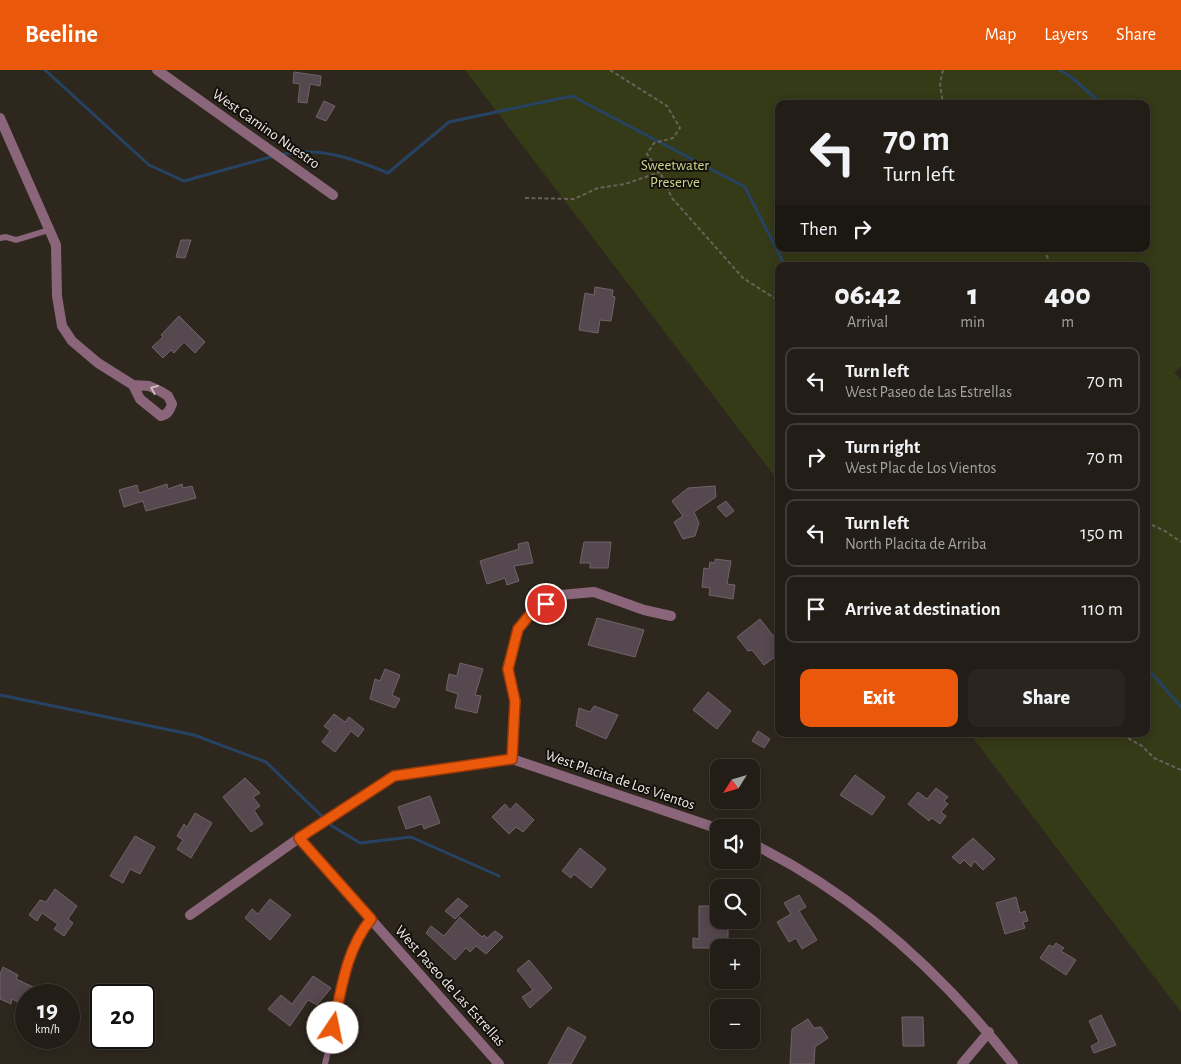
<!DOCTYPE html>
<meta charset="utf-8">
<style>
:root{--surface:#221d16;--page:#2a261f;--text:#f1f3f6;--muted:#a2a2a1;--line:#3f3b35;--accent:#ea580c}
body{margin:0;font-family:"Alegreya Sans",sans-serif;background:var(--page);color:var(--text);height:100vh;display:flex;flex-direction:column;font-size:19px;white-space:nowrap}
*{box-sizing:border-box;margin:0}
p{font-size:16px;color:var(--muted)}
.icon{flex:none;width:28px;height:28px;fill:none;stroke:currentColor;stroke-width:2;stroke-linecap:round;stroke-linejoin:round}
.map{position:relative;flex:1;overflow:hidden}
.side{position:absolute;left:775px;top:192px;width:375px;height:475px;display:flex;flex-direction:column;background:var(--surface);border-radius:10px;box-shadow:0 2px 12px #0003,0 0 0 1px var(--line)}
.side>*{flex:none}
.guide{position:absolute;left:775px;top:30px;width:375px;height:152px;border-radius:10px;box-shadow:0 2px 12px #0003,0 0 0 1px var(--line);background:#221d16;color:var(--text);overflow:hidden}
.needle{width:32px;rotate:233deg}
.fabs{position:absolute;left:710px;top:689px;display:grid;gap:10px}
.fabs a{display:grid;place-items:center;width:50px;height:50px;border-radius:10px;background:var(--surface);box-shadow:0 2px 12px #0003,0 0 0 1px var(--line);font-size:25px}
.speed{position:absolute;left:15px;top:914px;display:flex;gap:10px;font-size:25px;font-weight:700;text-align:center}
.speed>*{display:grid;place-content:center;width:65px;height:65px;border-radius:50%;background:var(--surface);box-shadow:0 2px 12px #0003,0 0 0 1px var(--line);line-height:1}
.speed small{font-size:12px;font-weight:400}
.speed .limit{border:2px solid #111;border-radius:8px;background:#fff;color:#111}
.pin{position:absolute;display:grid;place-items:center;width:42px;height:42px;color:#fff;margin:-21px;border:2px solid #fff;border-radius:50%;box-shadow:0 1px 5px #0007}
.me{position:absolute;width:55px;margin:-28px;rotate:11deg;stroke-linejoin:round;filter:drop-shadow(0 0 4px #0008)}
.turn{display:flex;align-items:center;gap:18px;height:105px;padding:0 25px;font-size:22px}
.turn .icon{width:65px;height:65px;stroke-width:2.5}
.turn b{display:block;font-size:35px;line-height:42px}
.then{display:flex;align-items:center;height:48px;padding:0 25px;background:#0003;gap:10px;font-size:19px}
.eta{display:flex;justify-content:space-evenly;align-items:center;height:85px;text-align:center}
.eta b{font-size:30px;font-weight:800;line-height:35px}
.primary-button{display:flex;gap:10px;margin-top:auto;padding:10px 25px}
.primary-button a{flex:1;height:58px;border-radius:10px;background:var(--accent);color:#fff;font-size:20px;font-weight:800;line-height:58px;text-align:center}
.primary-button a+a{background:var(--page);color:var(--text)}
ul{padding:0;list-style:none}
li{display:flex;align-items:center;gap:15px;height:68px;margin:0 10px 8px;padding:0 15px;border:2px solid var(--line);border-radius:10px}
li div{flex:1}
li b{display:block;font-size:19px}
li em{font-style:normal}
header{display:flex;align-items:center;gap:30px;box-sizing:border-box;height:70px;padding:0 25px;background:var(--accent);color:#fff}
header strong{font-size:24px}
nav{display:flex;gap:28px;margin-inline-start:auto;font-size:18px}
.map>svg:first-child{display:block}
.green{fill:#353a17;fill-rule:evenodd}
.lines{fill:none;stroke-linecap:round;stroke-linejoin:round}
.stream{stroke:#264364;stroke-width:3}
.building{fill:#55484e;stroke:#716369}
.path{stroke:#68625a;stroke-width:2;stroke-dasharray:4 2.5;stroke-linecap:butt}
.service{stroke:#8b667b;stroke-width:6}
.minor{stroke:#8b667b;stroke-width:10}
.oneway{stroke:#ccbcbf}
.route-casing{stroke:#983908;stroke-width:12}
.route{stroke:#ea580c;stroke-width:9}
.labels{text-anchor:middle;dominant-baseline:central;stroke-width:4;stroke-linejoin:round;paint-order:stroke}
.street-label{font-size:15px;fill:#efeae4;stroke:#13100c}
.park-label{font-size:15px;fill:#cbd68c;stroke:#13100c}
</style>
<header>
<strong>Beeline</strong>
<nav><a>Map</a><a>Layers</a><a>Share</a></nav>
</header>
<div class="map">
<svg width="1181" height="994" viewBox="0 0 1181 994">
<rect width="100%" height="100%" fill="#2e271e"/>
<!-- green -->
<path class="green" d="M465,0H1181V297L1174,303L1181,309V942L970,664H1146V196H779V412ZM779,34H1146V179H779Z"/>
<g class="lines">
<!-- stream -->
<path class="stream" d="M45,0L149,95L184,111L274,86
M1059,0L1070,6L1102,34
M280,85C317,75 354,89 388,103L449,52L572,26L745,117L785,196
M1146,597L1181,637
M0,625L194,665L266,692L332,756L360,773L411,767L499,806"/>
</g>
<!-- building -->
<path class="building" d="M294,2L321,6L320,16L310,14L307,33L298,32L300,14L293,13Z
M324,31L335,36L326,51L316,47Z
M181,170H191L185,188L176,187Z
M595,217L613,220L612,226L615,227L611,251L600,250L598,263L579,260L585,223L594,225Z
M179,246L205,272L195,283L184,272L174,283L171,280L163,288L152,277L163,267L161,265Z
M167,414L168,419L182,414L183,418L192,416L196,428L146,441L143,431L124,437L119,420L137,415L139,423Z
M715,416L716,427L694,442L699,453L695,466L683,469L674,452L683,446L672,431L688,418Z
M726,431L734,441L726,447L717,437Z
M528,472L533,493L514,496L519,511L507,515L505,508L487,514L480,491L519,479L518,474Z
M584,472H611L608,498H590V493H580Z
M715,489L731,491L727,514L735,515L733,529L709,525L710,518L702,517L704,498L709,499L710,492L715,493Z
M597,548L644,560L635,587L588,575Z
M760,549L779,573V584L764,595L752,580L748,581L737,567Z
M460,593L483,599L475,625L481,626L477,643L455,638L458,624L446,620L449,604L457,606Z
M385,599L400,605L392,625L400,629L395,638L370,629L375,609L380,611Z
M708,622L731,641L717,659L693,640Z
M594,636L618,645L606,669L576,656L579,638L590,642Z
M334,644L345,652L349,647L364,659L358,667L351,661L335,682L322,672L330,661L324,656Z
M758,661L770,669L764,678L752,671Z
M855,705L885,727L872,745L840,725Z
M245,708L260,723L253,727L260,736L254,740L263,754L251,762L223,727Z
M936,718L948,727L944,731L948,734L941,742L946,746L940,754L932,748L929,751L908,734L918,722L927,729Z
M430,726L440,753L424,759L422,754L406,759L398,737Z
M516,733L534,750L523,762L516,757L509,764L492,747L505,734L510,740Z
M195,743L212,753L191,788L177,779L183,770L177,766L184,754L187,757Z
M135,766L155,777L140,804L130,799L123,813L110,806Z
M973,768L995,789L983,800L974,791L971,797L964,790L960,794L952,787Z
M580,778L606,799L591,818L574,804L571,808L562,801Z
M55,819L77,836L68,849L73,853L64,866L54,859L58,854L42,843L37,851L29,845L40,830L46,832Z
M799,825L806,837L799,841L817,870L802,879L796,868L789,872L777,852L791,844L784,833Z
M1016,827L1020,843L1025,841L1028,851L1023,852L1025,858L1005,864L996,833Z
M458,828L468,836L455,849L445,841Z
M270,829L291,845L270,870L245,848L252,839L258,844Z
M699,836H714L713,848L728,850V878H693V868L699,869Z
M460,847L482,867L484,865L487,868L495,861L503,867L486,884L476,876L470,882L466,878L455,890L426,863L431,856L444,866Z
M1056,873L1064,878L1061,881L1076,890L1066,905L1040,888L1049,875L1053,877Z
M529,890L552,918L530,938L522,927L533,920L517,900Z
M3,897L18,905L16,909L50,925H26V936L12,929L11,934L0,929V904Z
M313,906L331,918L317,935L308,930L290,956L268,939L281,925L292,934Z
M1101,945L1116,975L1094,983L1091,976L1099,972L1089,951Z
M902,947H923L924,976H903Z
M808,949L814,958L821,957L828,968L815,977L814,994H790L792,959Z
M568,957L586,967L571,994H548Z"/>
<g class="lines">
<!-- path -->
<path class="path" d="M610,0L667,36L680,58L673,68L654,73L647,84L660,102L672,128L743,208L779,231
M943,0L940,14L943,34
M525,128L574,129L598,118L625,114L660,102
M1044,179L1051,196
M1146,452L1165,461L1181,472
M1124,664V666L1142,676L1154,688L1181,700"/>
<!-- service -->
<path class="service" d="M0,168L6,167L16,170L49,160
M325,994C337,947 338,887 371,849"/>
<!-- minor -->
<path class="minor" d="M157,0L333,125
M0,48L56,175L57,226L62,256L72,271L98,293L133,315L149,316L160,321L168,326L172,334C170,340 168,344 161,346L140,329L133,315
M512,689L515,631L507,599L518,559L532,542L560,525L594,522L644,540L671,546
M299,768L499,994
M751,773C855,824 943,904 1013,994
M190,845L299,768L394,706L512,689L719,759
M962,994L989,962"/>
</g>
<!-- one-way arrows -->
<defs><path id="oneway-chevron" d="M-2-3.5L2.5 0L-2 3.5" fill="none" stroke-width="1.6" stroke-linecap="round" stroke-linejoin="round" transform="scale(1.25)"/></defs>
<use class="oneway" href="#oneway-chevron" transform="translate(154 319) rotate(-158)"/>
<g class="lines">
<defs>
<path id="route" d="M333,958C341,921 346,879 371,849L299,768L394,706L512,689L515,631L508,599L518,559L532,542L546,534"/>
</defs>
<!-- route casing -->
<use href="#route" class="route-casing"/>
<!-- route -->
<use href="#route" class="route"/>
</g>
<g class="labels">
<!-- street labels -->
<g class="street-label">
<text transform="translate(266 59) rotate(35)">West Camino Nuestro</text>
<text transform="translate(620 710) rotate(19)">West Placita de Los Vientos</text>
<text transform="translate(450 916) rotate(48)">West Paseo de Las Estrellas</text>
</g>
<!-- park labels -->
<g class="park-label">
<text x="675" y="95">Sweetwater<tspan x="675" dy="17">Preserve</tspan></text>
</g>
</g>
</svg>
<div class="fabs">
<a><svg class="needle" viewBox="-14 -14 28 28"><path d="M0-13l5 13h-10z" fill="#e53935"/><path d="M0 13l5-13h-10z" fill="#a2a2a1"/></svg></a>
<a><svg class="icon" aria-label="sound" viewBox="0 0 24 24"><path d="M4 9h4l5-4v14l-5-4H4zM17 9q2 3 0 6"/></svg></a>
<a><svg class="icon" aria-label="search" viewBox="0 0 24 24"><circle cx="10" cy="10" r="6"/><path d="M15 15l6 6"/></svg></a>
<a>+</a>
<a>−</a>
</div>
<div class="speed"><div>19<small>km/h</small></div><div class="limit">20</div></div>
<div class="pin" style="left:546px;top:534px;background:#d93025"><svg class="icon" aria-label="arrive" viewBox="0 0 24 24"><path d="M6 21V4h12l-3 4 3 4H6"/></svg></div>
<svg class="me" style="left:333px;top:958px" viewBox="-20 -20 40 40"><circle r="19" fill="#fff"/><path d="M0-13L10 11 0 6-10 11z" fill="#ea580c"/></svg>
<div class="guide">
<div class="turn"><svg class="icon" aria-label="left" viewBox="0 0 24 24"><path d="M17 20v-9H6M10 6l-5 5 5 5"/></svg><div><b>70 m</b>Turn left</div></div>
<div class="then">Then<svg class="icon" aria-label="right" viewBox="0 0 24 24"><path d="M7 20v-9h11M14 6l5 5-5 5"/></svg></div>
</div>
<section class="side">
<div class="eta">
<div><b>06:42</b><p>Arrival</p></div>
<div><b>1</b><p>min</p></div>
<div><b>400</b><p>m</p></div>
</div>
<ul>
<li><svg class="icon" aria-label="left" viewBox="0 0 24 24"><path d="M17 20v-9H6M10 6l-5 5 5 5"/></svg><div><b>Turn left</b><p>West Paseo de Las Estrellas</p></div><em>70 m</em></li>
<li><svg class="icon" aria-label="right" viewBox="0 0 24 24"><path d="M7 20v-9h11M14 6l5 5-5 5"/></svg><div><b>Turn right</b><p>West Plac de Los Vientos</p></div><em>70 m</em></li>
<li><svg class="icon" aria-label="left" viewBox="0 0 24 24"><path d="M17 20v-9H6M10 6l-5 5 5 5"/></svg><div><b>Turn left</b><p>North Placita de Arriba</p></div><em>150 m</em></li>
<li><svg class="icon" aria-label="arrive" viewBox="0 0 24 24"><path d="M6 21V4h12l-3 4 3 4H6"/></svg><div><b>Arrive at destination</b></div><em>110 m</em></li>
</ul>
<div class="primary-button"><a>Exit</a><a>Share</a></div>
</section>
</div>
